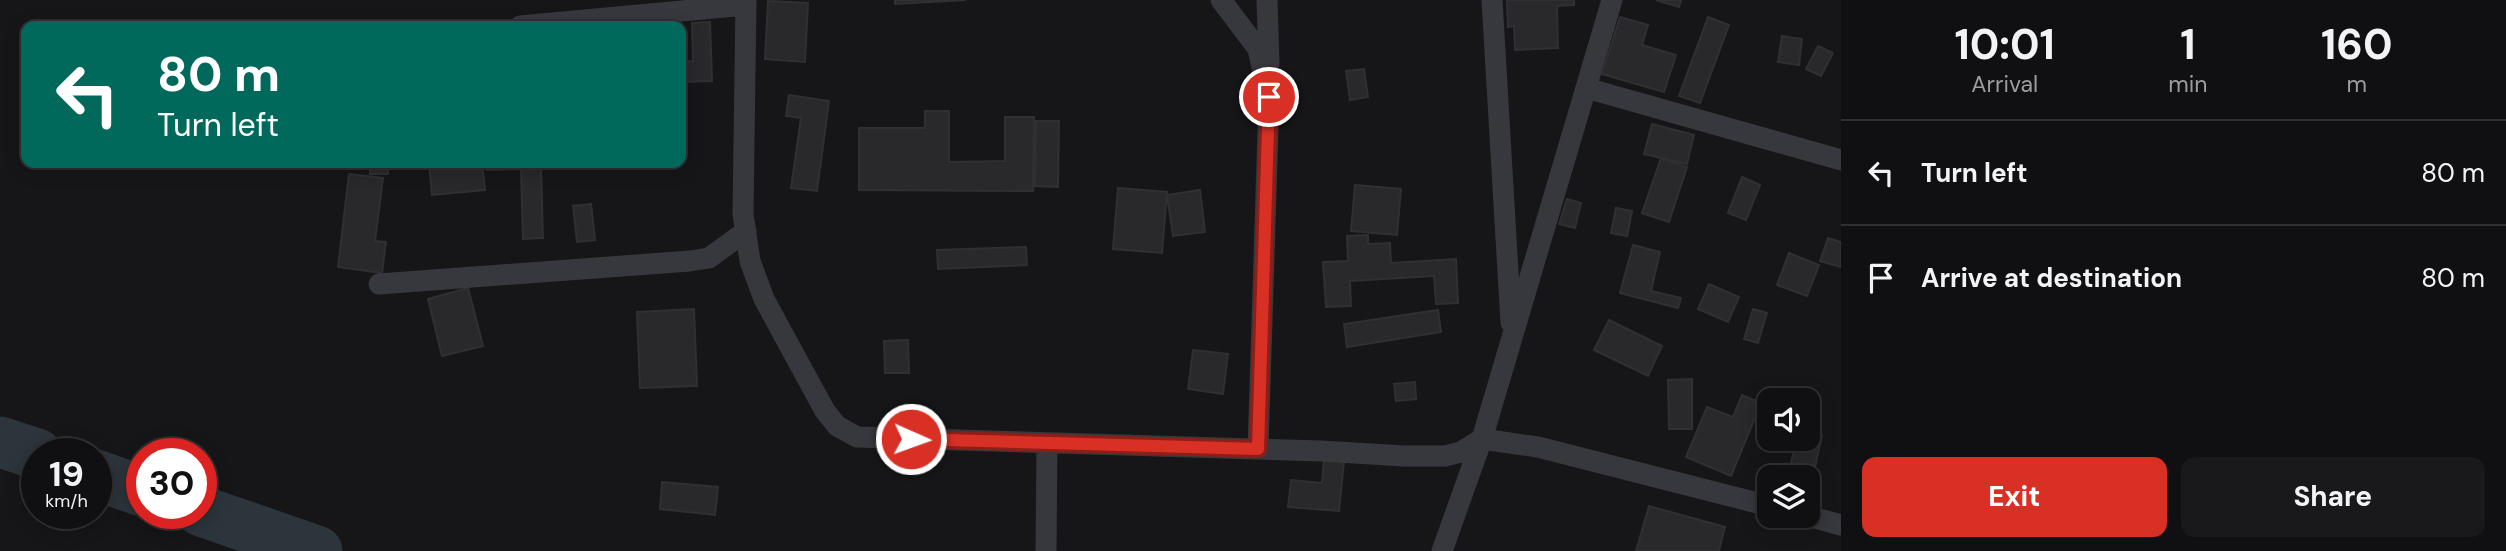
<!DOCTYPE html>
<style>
:root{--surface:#101012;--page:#19191b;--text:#f1f3f6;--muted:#9c9d9f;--line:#303032;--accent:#d93025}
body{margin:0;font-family:"DM Sans",sans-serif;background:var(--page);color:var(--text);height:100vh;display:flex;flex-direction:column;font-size:26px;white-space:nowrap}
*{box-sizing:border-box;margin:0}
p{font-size:23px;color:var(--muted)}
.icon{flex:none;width:38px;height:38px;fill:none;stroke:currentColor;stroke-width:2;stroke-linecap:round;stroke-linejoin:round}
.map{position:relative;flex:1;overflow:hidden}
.sheet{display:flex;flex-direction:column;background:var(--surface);width:665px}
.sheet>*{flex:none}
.banner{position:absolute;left:21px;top:21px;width:665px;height:147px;border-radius:14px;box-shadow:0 4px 18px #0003,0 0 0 2px var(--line);background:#00695c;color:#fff;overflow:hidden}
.controls{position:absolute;left:1757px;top:388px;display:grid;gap:14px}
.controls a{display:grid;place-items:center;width:63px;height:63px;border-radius:14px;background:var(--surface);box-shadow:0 4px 18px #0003,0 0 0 2px var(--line);font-size:35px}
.speed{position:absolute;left:21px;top:438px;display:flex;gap:14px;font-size:35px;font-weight:700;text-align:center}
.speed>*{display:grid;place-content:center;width:91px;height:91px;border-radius:50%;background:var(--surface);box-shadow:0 4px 18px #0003,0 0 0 2px var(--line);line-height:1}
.speed small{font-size:18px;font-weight:400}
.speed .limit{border:10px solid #d22;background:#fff;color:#111}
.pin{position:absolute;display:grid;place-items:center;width:60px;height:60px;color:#fff;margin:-30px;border:4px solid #fff;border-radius:50%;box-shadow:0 2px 7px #0007}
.me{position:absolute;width:77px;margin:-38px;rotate:92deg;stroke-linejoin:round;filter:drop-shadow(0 0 5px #0008)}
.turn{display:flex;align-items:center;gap:24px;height:147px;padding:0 21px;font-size:32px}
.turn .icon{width:91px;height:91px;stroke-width:2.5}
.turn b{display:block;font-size:49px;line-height:60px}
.eta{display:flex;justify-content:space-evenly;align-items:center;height:119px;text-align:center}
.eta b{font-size:42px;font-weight:700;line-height:49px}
.cta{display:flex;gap:14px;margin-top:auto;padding:14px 21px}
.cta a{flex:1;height:80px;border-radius:14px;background:var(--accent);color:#fff;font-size:28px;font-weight:700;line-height:80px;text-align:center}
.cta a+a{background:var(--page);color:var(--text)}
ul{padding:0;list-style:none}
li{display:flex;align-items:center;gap:21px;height:105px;padding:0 21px;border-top:2px solid var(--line)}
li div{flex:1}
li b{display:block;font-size:26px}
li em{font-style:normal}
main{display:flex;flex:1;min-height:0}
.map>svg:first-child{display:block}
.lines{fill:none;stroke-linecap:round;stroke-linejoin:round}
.river{stroke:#2c353c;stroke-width:51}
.building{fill:#29292c;stroke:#303034;stroke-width:2}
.minor{stroke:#37383d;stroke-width:21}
.route-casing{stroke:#8d1f18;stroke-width:18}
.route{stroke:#d93025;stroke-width:12}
</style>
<main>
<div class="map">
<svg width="1841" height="551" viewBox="0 0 1841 551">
<rect width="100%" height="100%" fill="#161618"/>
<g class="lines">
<!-- river -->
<path class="river" d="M0,442L37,454
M96,475L142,491
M201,511L317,551"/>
</g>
<!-- building -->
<path class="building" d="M895,0H966L895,4Z
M1507,0H1574V5L1557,6L1558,48L1515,50L1514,26L1508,27Z
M1656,0H1681L1679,7Z
M768,1L808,3L805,62L765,59Z
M1620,17L1648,25L1642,45L1676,55L1664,92L1602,74Z
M1708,17L1729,25L1700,103L1679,96Z
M710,22L712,81L681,82V62L693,61L692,23Z
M1782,36L1802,39L1799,65L1778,62Z
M1818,46L1833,53L1821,76L1806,69Z
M1364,69L1368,97L1350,100L1346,71Z
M789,95L829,101L817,191L791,188L801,118L786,116Z
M925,111H949V162L1005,161V117H1034L1033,191L859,190V128H925Z
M1036,121H1059L1058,187L1035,186Z
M1652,124L1694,135L1687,164L1644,154Z
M1661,158L1687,167L1669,222L1642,213Z
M370,163H388V174H370Z
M429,163H482L485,190L432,195Z
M487,163H541L543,238L523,239L521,169L487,170Z
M349,174L383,178L375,241L386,242L382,273L338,267Z
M1742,177L1760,185L1746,220L1728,213Z
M1355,185L1401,189L1397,235L1351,231Z
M1118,188L1167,192L1162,253L1113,249Z
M1200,190L1205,232L1173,236L1167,195Z
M1567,199L1581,203L1575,228L1559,224Z
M591,204L595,240L577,242L573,206Z
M1616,208L1632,211L1627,236L1611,233Z
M1368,235V244L1390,243L1391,263L1456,259L1458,303L1436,304L1434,276L1350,281L1351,306L1326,307L1323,262L1348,261L1347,236Z
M1828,238L1841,242V267L1820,261Z
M1633,245L1660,252L1651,291L1681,298L1678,308L1620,293Z
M1026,247L1027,265L938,269L937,250Z
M1789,253L1819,265L1807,296L1777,285Z
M1709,284L1739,297L1728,322L1698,309Z
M468,288L483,346L442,356L428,299Z
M694,309L697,386L640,388L637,312Z
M1753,309L1767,313L1758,343L1744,339Z
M1438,310L1441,332L1347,347L1344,324Z
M1609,320L1662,346L1648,376L1594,350Z
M908,340L909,373H885L884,341Z
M1193,350L1228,354L1223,394L1188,389Z
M1692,379V429H1669L1668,380Z
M1415,382L1416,399L1396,401L1394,384Z
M1742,395L1761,403L1731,476L1686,457L1707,407L1733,417Z
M1808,432L1822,435L1811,485L1808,484V478H1788L1796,439H1808Z
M1324,459L1344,461L1339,511L1288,507L1291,480L1322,483Z
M662,482L718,487L715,515L660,509Z
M1649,506L1725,527L1719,551H1636Z"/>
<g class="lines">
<!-- minor -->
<path class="minor" d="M746,0L743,214L750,261L764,299L825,411L837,426L857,437L1321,451L1404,456H1445L1461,452L1482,439L1538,447L1769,506
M1221,0L1258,49L1269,98L1258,449
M1267,0L1269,64
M1492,0L1511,323
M520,26L746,5
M1586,88L1841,160
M379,284L690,261L709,258L746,231
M1808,516L1841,525
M1046,551L1047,443
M1442,551L1482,439L1612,0"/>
</g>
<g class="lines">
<defs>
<path id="route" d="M911,439L1258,449L1269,97"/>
</defs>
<!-- route casing -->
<use href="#route" class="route-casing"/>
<!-- route -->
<use href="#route" class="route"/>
</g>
</svg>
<div class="controls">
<a><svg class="icon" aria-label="sound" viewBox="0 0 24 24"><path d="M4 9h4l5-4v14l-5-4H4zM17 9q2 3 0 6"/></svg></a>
<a><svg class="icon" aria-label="layers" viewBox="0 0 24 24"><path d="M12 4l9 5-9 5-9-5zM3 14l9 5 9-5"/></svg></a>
</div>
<div class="speed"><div>19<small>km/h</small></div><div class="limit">30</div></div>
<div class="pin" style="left:1269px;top:97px;background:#d93025"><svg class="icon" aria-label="arrive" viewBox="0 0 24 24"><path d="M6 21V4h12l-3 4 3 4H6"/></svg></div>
<svg class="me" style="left:911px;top:439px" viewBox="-20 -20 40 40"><circle r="17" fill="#d93025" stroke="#fff" stroke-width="3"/><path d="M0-11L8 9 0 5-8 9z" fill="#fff"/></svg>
<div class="banner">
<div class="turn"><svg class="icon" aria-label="left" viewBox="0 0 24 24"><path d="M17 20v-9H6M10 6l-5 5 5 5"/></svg><div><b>80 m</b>Turn left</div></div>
</div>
</div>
<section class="sheet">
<div class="eta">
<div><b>10:01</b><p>Arrival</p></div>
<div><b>1</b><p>min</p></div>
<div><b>160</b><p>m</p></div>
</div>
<ul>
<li><svg class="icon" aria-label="left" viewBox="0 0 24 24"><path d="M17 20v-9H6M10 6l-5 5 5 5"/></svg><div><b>Turn left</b></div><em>80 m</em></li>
<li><svg class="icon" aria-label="arrive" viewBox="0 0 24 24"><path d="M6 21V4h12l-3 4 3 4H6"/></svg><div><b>Arrive at destination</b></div><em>80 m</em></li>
</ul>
<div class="cta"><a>Exit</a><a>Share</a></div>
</section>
</main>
